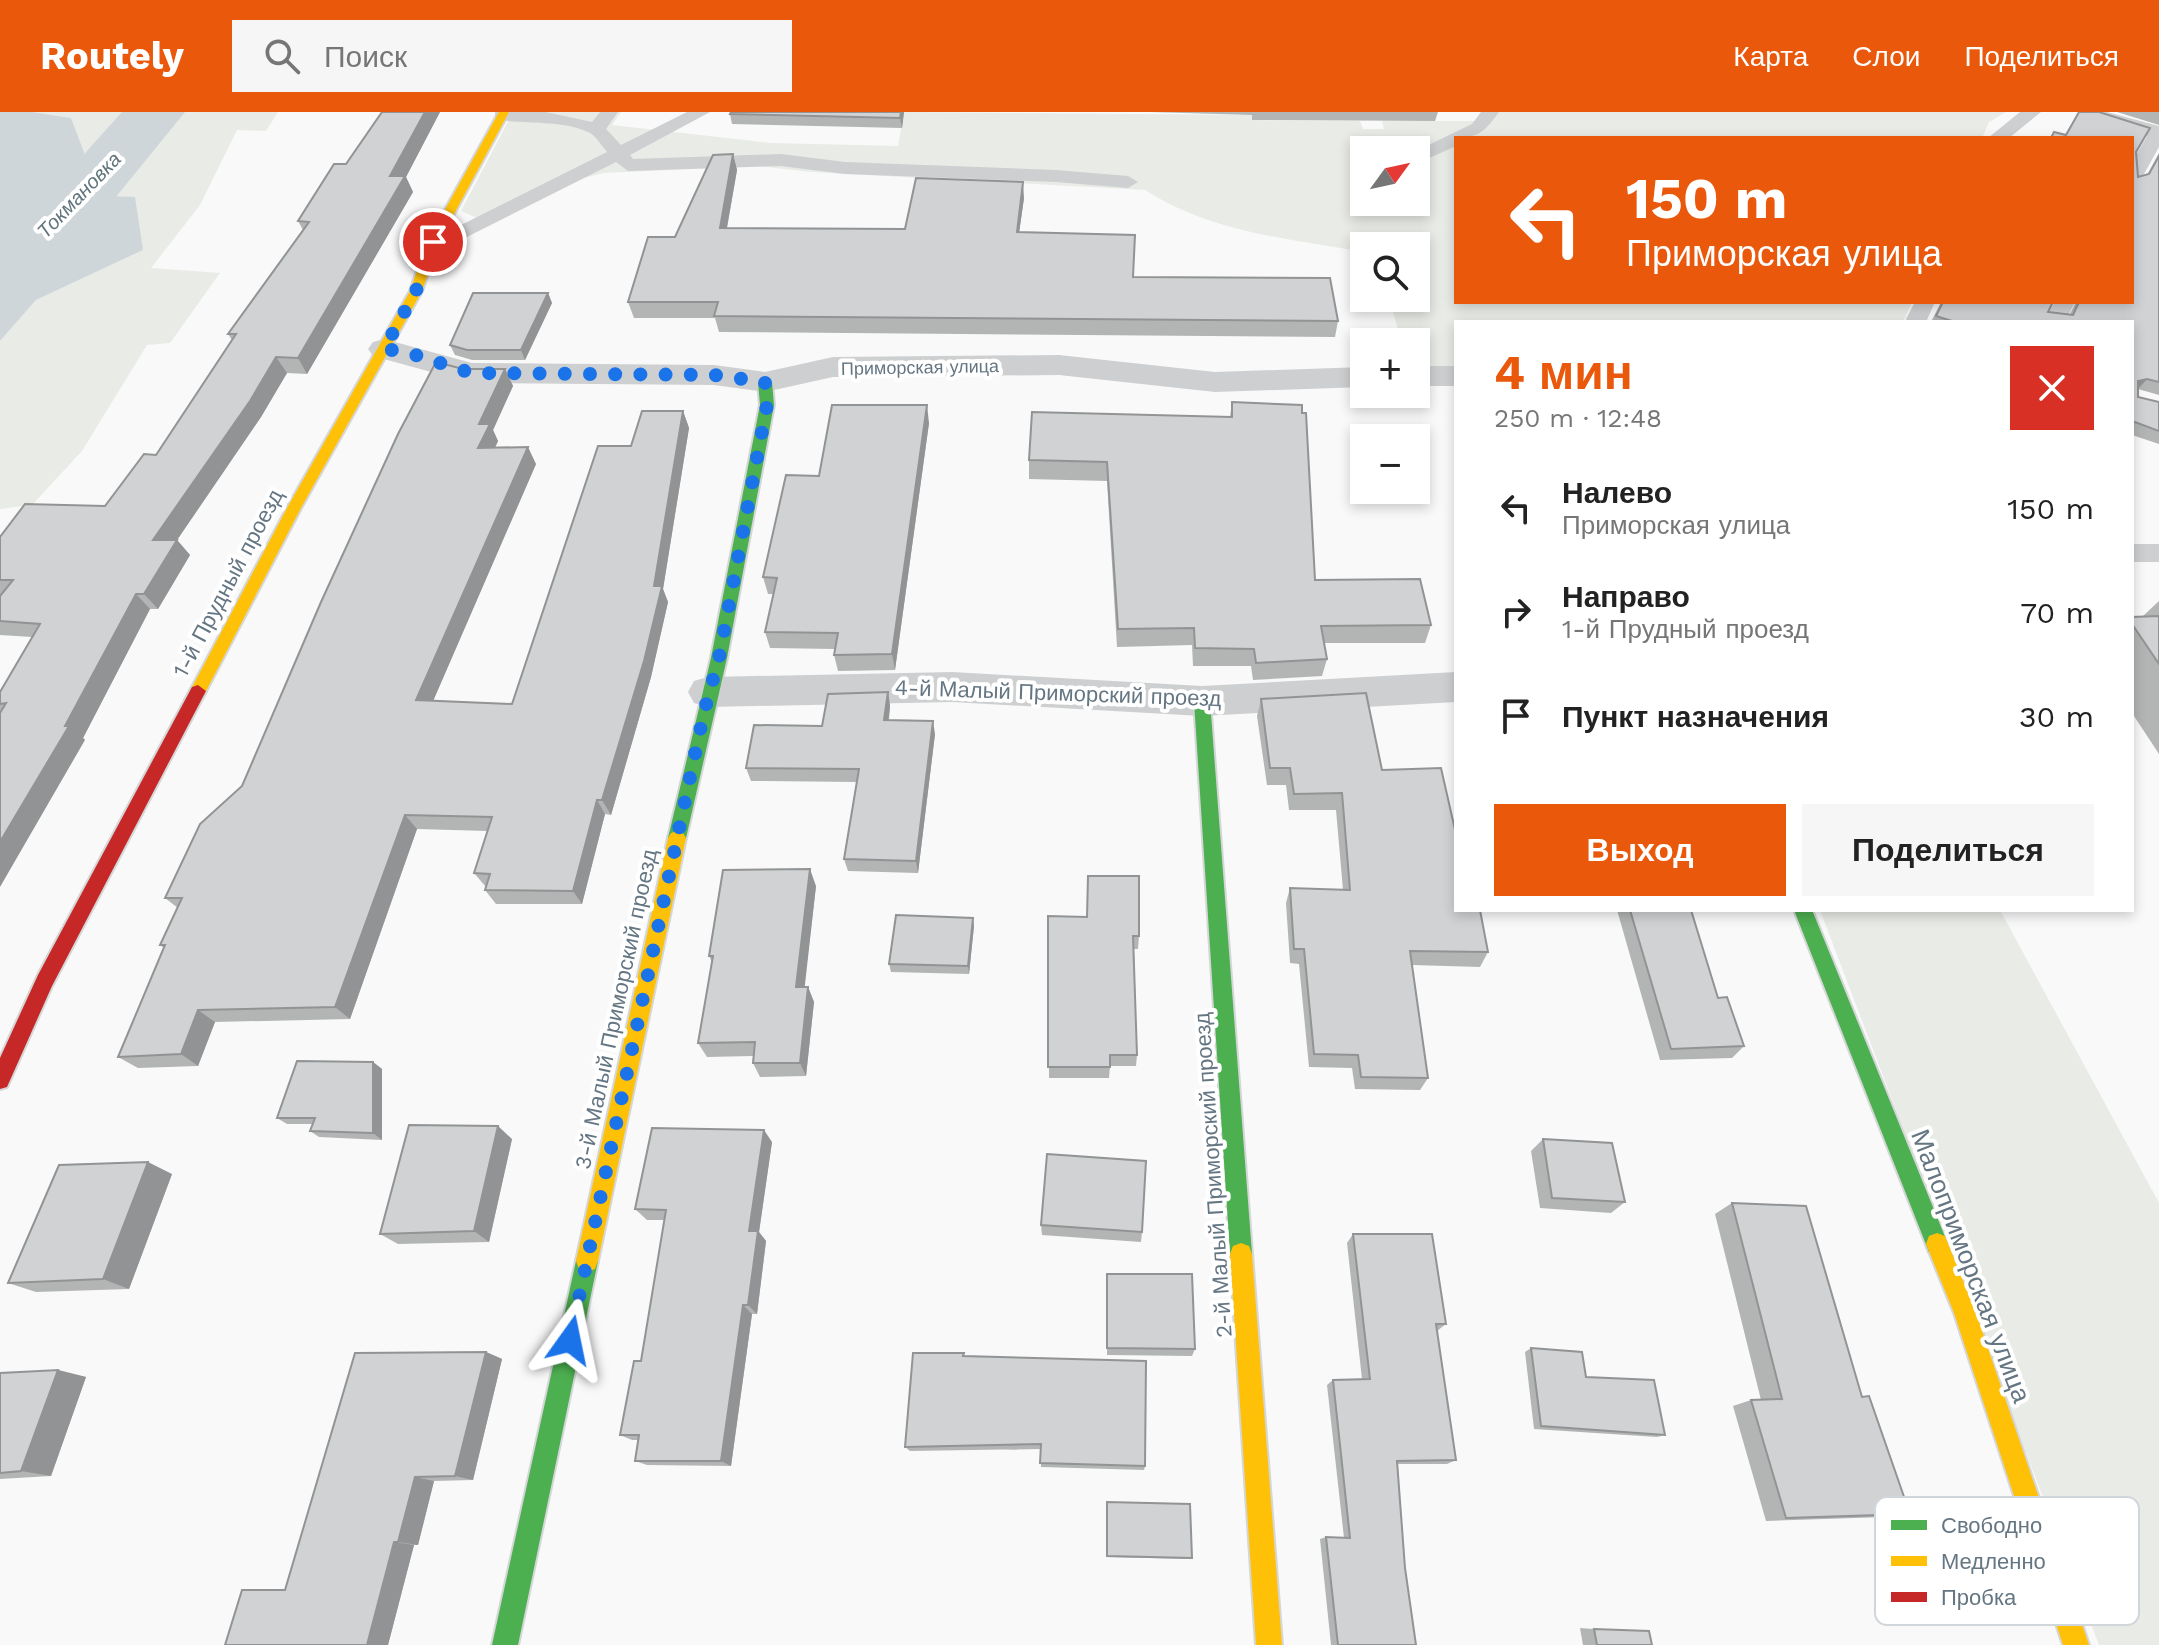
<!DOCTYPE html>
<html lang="ru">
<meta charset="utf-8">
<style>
:root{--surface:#fff;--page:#f6f6f6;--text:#222;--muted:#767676;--accent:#ea580c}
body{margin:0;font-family:"Work Sans",sans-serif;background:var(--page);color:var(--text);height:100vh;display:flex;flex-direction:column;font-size:30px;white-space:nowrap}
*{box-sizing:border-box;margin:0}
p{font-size:26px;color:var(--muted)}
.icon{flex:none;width:44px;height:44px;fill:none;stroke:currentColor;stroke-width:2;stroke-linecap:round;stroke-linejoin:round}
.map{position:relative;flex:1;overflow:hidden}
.side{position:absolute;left:1454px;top:208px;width:680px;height:592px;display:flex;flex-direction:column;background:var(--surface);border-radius:0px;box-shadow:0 4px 12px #0003}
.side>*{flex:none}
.top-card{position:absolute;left:1454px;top:24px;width:680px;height:168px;border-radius:0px;box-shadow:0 4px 12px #0003;background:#ea580c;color:#fff;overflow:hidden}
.needle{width:52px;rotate:57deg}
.controls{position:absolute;left:1350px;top:24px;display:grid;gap:16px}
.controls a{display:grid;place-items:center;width:80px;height:80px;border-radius:0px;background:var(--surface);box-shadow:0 4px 12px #0003;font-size:40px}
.pin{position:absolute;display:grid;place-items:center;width:68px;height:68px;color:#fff;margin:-34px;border:4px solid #fff;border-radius:50%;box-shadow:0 2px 8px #0007}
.me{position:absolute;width:88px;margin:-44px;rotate:12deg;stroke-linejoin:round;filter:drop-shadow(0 0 6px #0008)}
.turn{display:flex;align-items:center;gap:28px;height:168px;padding:0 40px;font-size:36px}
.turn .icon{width:104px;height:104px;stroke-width:2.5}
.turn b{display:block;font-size:56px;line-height:68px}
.round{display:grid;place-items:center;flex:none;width:84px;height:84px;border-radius:0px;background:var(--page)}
.headline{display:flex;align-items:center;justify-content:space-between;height:136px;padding:0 40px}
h1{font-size:48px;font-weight:700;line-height:60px;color:var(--accent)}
.primary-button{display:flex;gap:16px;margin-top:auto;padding:16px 40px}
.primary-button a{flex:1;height:92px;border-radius:0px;background:var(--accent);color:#fff;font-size:32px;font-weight:700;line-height:92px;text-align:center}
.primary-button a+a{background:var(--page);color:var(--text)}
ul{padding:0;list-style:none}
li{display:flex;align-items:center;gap:24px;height:104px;padding:0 40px}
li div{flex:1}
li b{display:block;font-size:30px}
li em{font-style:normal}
header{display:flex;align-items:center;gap:48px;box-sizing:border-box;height:112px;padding:0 40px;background:var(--accent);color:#fff}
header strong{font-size:38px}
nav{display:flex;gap:44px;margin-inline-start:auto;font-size:28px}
.search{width:560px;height:72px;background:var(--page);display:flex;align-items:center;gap:20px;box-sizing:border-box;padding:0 28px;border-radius:0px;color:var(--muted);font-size:30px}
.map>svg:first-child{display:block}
.green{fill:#e8ebe6;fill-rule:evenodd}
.water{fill:#ced6d9}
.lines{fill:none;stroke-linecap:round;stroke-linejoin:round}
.river{fill:#ced6d9;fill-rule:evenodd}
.fast-casing{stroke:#d5d6d7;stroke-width:4}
.slow-casing{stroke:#d5d6d7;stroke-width:4}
.jam-casing{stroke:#d5d6d7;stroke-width:4}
.lane{fill:#cecfd0;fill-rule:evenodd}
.street{fill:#cecfd0;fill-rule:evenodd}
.fast{fill:#4caf50;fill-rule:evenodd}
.slow{fill:#ffc107;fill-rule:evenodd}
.jam{fill:#c62828;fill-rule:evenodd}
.wall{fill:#b3b5b5}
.shaded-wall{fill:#929394}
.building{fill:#d0d2d3;stroke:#929394;stroke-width:2}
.route{stroke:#1a73e8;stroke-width:14;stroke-dasharray:0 25.2}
.labels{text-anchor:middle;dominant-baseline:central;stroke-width:8;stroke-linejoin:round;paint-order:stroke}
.far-street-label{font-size:18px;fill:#657683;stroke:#fff}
.far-water-label{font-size:20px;font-style:italic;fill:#60757c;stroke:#fff}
.street-label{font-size:22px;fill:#657683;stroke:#fff}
.near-street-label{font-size:26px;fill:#657683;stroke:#fff}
.key{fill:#fff;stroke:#d1d6da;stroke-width:2}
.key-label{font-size:22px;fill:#657683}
</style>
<header>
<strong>Routely</strong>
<div class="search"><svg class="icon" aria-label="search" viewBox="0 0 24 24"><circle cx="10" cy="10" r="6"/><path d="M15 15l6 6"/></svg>Поиск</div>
<nav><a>Карта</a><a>Слои</a><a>Поделиться</a></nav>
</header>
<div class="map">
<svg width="2159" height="1533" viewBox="0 0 2159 1533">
<rect width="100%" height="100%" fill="#f9f9f9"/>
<!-- green -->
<path class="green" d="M33,0H278L266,19L237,18L200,93L151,156L220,161L170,231L147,233L82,339L32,393L0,397V229L36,188L143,138L83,83L84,40L71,6Z
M513,0H621L612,13L771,31L898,34L904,0L1252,3L1253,8L1360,9L1363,17H1384L1382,9H1485L1483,0H2006L1989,10L1982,26H1456V190H1912L1903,210H1456V254H1416V230H1401L1390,187H1418L1416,134H1364V140C1289,127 1210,120 1145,78L811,60L757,54L604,61L575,68L505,104L475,105L461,99ZM1364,38H1416V90H1364Z
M1820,798H2000L2159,1091V1533H2099Z"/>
<!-- water -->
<path class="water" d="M0,0H33L71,6L84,40L83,83L135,85L143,138L36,188L0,229Z"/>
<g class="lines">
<!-- river -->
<path class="river" d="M122,0H185L106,97L24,178L0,184V126L60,69Z"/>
<defs>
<path id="fast" d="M765,266L772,270L774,293L727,546L686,726L683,731H671L668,726L711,546L760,293L758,270Z
M1202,583L1210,589L1252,1142L1249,1150L1241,1153L1233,1150L1230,1142L1194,589Z
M1794,798H1812L1948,1132L1945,1140L1937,1143L1929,1140Z
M587,1138L595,1141L598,1149L518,1533H492L576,1149L579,1141Z"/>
<path id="slow" d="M499,0H509L439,130L422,179L301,396L204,583H192L190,579L287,396L410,179L427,130Z
M677,719L683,721L686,726L598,1149L595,1157L587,1160L579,1157L576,1149L668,726L671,721Z
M1937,1121L1945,1124L1976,1201L2089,1533H2063L1954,1201L1926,1132L1929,1124Z
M1241,1131L1249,1134L1252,1142L1282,1533H1256L1230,1142L1233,1134Z"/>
<path id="jam" d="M198,573L206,579L52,874L7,975L0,977V946L38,863L192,575Z"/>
</defs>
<!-- fast casing -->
<use href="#fast" class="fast-casing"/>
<!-- slow casing -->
<use href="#slow" class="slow-casing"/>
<!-- jam casing -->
<use href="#jam" class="jam-casing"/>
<!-- lane -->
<path class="lane" d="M495,0H546L592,10L600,0H618L606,17L621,33L687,0H710L630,43L633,47L781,42L845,50L1056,58L1128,64L1138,70L1128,76L1056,70L845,62L781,54L628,59L616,50L459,129L433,136L426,134L423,130L426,126L445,121L607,40C602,34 596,24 590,21C564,7 522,13 496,7Z
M1481,0H1499C1486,18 1479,26 1456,26V34L1416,52V39L1472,12Z
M2020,0H2041L2009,26H1988Z
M2079,0H2107L2159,14V35L2139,71L2132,73V50L2147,24L2082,4Z
M1915,190H1935L1926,210H1908L1906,207Z
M2055,190H2075L2065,210H2043Z
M2132,432H2159V450H2132Z"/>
<!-- street -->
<path class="street" d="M384,227L472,251L714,253L765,260L833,245L1059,243L1215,260L1364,255V275L1215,280L1059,263L833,265L765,280L714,273L471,271L373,244L368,237L373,230Z
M1416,254H1456V274H1416Z
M952,560L1202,574L1456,560V590L1202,604L952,590L708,595L694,591L688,580L694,569L708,565Z"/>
<!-- fast -->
<use href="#fast" class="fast"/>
<!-- slow -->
<use href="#slow" class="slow"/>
<!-- jam -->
<use href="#jam" class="jam"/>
</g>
<!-- wall -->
<path class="wall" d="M382,0H440L406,65L413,80L307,262L287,261L261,305L177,428L190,443L158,497H150L83,626L85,628L1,599L0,598V580L32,525L0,523V484L1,483H0V425L105,394L156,343L232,228L228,222L303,118L298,109L346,52Z
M904,0L902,16L732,12L730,2Z
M1150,0H1438L1435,9L1252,8V3Z
M2079,0H2099L2150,16L2136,40L2138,65L2147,63L2159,41V283L2138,277V285L2159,290V332L2132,323V210H1931L1941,190H2053L2048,200L2070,202L2076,190H2132V26H2050L2054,20L2065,23Z
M2117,0H2159V13Z
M733,42L737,58L727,116L905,117L1024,86L1019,120L1133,165L1338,209L1335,225L719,220L715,206H634L628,190Z
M548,181L552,191L525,248H472L455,243L450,233Z
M463,257H505L513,274L493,318L498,329L495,336L536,352L433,589L512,592L631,334L683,299L689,316L663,477L668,490L651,565L611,703L605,702L582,792H496L485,778L486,775L474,761L487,719L417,717L350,907L215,910L198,954L138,956L118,945L164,836L160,833L178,796L165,786L242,674Z
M1232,290L1315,468L1431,513L1425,531H1324L1327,547L1322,564L1253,568L1251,554H1193L1192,533L1117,535L1107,369L1029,367V348L1230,305Z
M929,311L895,558L838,559L834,543L835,537L770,536L765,520L773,482H768L763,465L819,364Z
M2159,489V642L2132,601V505L2143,504Z
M888,580L890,594L889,608L935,622L918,761L848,759L844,747L857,670L751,669L746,656L822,614Z
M1261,587L1382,658L1456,798L1488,840L1480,855L1412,853L1428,966L1420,978L1355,977L1352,956L1309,955L1299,852L1290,851L1286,791L1290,776L1343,778L1336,698H1289L1286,673H1267L1257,604Z
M816,774L804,875H808L814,890L806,964L760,965L753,951V944L707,945L698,931L712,850L709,844Z
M1617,798H1691L1718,886L1744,934L1732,946L1660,948Z
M1048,804L1139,824L1138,837H1134L1137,943L1136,954H1110L1109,966H1049Z
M974,814L969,862L891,860L889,852Z
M373,950L382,957V1028L319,1025L310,1019L313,1012H287L277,1006Z
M512,1027L489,1130L398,1132L380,1122Z
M1543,1027L1625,1090L1611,1101L1540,1096L1531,1039Z
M772,1030L759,1120L766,1129L757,1202H752L731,1354L647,1353L635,1349L638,1328H632L620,1323L641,1249L665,1108H647L635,1097Z
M172,1062L129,1177L36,1180L8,1171Z
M1732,1091L1910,1402L1886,1405L1766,1409L1733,1294L1751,1288H1761L1715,1102Z
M1041,1113L1142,1120L1141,1130L1042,1123Z
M1353,1122L1446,1212L1437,1219L1456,1348L1447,1352H1397L1405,1456L1416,1533H1331L1320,1427L1326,1425L1344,1426L1327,1273L1333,1268L1362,1267L1347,1131Z
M1107,1162L1195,1237L1192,1244L1107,1243Z
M1531,1236L1586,1265L1665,1323L1657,1325L1534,1317L1525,1240Z
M486,1240L502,1247L473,1368L434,1369L418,1433H414L388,1533H225L285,1478Z
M965,1244L1145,1354L1144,1358L1041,1355V1337L910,1339L905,1335Z
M58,1258L86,1265L51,1364L0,1367V1261Z
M1107,1390L1192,1446L1191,1447L1106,1445Z
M1580,1516L1594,1517L1652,1533H1583Z"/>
<!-- shaded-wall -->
<path class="shaded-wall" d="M425,0H440L406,65L413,80L307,262L298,246L390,64Z
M901,0H904L902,16L900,6Z
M733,42L737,58L724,132L720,116Z
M1023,70L1024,86L1017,136V120Z
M548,181L552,191L525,248L521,238Z
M276,245L287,261L261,305L177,428L190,443L158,497L144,482L153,428Z
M505,257L513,274L493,318L498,329L487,352L478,336L479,312Z
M2147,267L2138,277V269Z
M927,293L929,311L895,558L892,542Z
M683,299L689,316L663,477L668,490L651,565L611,703L602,688L654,474Z
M528,335L536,352L427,603L416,588Z
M136,482L150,497L83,626L85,628L0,775V730L65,614Z
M888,580L890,594L887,621L884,608Z
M933,609L935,622L918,761L916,749Z
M597,688L605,702L582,792L573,779Z
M405,703L417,717L350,907L335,895Z
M810,757L816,774L803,890L796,875Z
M973,806L974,814L969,862L968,854Z
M808,875L814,890L806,964L800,951Z
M198,898L215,910L198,954L181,942Z
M373,950L382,957V1028L373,1021Z
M498,1014L512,1027L489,1130L474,1119Z
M764,1018L772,1030L759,1120L766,1129L757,1202L748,1193L749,1119Z
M148,1050L172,1062L129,1177L103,1167Z
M743,1193L752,1202L731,1354L721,1349Z
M486,1240L502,1247L473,1368L455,1364Z
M58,1258L86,1265L51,1364L21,1359Z
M415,1365L434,1369L418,1433L398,1430Z
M394,1430L414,1433L388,1533H367Z"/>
<!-- building -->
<path class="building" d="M382,0H425L390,64H405L298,246L276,245L250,289L153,428H177L144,482H136L65,614H69L0,730V601L6,591L0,592V580L40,512L0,509V484L13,468H0V425L25,392L105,394L144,342L156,343L236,222H228L309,110L298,109L334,52H346Z
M731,0H901L900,6L730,2Z
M2079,0H2099L2150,16L2136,40L2138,65L2149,62L2159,44V270L2147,267L2138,269V285L2159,290V319L2132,309V210H1955L1936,204L1943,190H2053L2048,200L2073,203L2079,190H2132V26H2051L2054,20L2066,23Z
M733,42L720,116L905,117L916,66L1023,70L1017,120L1135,123L1133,165L1330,166L1338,209L714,204L718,190H628L648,125H675L713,43Z
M473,181H548L521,238H467L450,233Z
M436,250L463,257H505L479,312H490L478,336L528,335L416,588L512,592L598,334H631L642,299H683L654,474H662L644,549L602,688H597L573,779L485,778L490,762L474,761L492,705L405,703L335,895L198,898L181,942L118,945L165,833H160L182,786H165L200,712L242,674L321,490L398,322Z
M1232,290L1302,293V301H1306L1315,468L1420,467L1431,513L1321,514L1327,547L1256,551L1254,537L1195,536L1194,516L1118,517L1107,350L1029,348L1032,300L1232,305Z
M832,293H927L892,542L834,543L838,521L765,520L777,466L763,465L786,363L819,364Z
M2159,504V552L2132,512V505Z
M888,580L884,608L933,609L916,749L844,747L859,657L746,656L754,613L822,614L828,582Z
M1366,581L1382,658L1441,656L1456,722V798H1480L1488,840L1410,839L1428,966L1361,965L1358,943L1314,942L1304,837H1294L1290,776L1350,778L1342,681L1294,682L1290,656H1270L1261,587Z
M810,757L796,875H808L800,951H753L755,930L698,931L713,844H709L723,758Z
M1088,764H1139V824H1133L1137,943H1110V955H1048V804L1087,805Z
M1630,798H1691L1718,886L1727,885L1744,934L1671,937Z
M896,803L973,806L968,854L889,852Z
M297,949L373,950V1021L310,1019L315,1006H277Z
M409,1013L498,1014L474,1119L380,1122Z
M652,1016L764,1018L749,1119H758L748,1193H743L721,1349H635L639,1323H620L634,1249H641L666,1098L635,1097Z
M1543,1027L1612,1031L1625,1090L1552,1086Z
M1047,1042L1146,1049L1142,1120L1041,1113Z
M148,1050L103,1167L8,1171L59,1053Z
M1732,1091L1806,1094L1862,1285L1869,1284L1910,1402L1786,1406L1751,1288L1782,1287Z
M1353,1122H1432L1446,1212H1436L1456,1348L1397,1349L1405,1456L1416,1533H1338L1326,1425L1350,1426L1333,1268L1370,1267Z
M1107,1162H1192L1195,1237L1107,1236Z
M1531,1236L1582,1240L1586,1265L1654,1268L1665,1323L1541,1314Z
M486,1240L455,1364L415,1365L398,1430H394L367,1533H225L242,1478H285L355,1241Z
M913,1241H964L963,1244L1146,1249L1145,1354L1040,1351L1041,1332L905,1335Z
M58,1258L21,1359L0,1361V1261Z
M1107,1390L1190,1392L1192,1446L1107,1444Z
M1594,1517L1649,1519L1652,1533H1597Z"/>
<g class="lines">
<!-- route -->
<path class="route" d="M433,130L416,179L384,237L406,240L471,261L714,263L765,270L767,293L719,546L704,600L570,1228"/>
</g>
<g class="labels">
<!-- far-street labels -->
<g class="far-street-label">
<text transform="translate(920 255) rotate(-1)">Приморская улица</text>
</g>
<!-- far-water labels -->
<g class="far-water-label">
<text transform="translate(79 83) rotate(-46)">Токмановка</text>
</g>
<!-- street labels -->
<g class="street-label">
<text transform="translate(228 471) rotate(-62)">1-й Прудный проезд</text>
<text transform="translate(1058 581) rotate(2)">4-й Малый Приморский проезд</text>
<text transform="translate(616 897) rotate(-78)">3-й Малый Приморский проезд</text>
<text transform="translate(1213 1063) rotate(-94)">2-й Малый Приморский проезд</text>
</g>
<!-- near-street labels -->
<g class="near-street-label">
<text transform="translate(1971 1154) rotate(69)">Малоприморская улица</text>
</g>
</g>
<!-- legend -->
<rect x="1875" y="1385" width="264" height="128" rx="12" class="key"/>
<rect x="1891" y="1408" width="36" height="10" fill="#4caf50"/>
<rect x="1891" y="1444" width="36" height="10" fill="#ffc107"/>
<rect x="1891" y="1480" width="36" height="10" fill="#c62828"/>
<g class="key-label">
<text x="1941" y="1421">Свободно</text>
<text x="1941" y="1457">Медленно</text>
<text x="1941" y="1493">Пробка</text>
</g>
</svg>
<div class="controls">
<a><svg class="needle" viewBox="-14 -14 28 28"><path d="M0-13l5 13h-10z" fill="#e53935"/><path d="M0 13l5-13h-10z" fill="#767676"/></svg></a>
<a><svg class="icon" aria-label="search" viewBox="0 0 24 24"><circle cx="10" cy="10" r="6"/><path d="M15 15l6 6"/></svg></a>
<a>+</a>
<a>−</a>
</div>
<div class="pin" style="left:433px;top:130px;background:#d93025"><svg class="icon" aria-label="arrive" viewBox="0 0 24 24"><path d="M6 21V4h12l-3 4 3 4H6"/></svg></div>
<svg class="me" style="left:570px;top:1228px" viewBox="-20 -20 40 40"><path d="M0-17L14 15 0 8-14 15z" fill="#1a73e8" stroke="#fff" stroke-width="4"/></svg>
<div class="top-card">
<div class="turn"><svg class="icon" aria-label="left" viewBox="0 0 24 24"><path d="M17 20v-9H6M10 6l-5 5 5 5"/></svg><div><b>150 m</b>Приморская улица</div></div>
</div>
<section class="side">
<div class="headline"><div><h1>4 мин</h1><p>250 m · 12:48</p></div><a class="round" style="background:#d93025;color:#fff"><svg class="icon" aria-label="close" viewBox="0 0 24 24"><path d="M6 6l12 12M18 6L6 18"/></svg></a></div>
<ul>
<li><svg class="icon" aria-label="left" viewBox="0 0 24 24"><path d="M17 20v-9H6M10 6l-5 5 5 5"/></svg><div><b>Налево</b><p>Приморская улица</p></div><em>150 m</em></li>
<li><svg class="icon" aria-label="right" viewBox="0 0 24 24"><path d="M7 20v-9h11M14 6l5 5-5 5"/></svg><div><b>Направо</b><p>1-й Прудный проезд</p></div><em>70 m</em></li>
<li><svg class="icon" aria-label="arrive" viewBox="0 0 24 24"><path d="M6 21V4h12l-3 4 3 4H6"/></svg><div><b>Пункт назначения</b></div><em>30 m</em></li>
</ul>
<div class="primary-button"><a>Выход</a><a>Поделиться</a></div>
</section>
</div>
